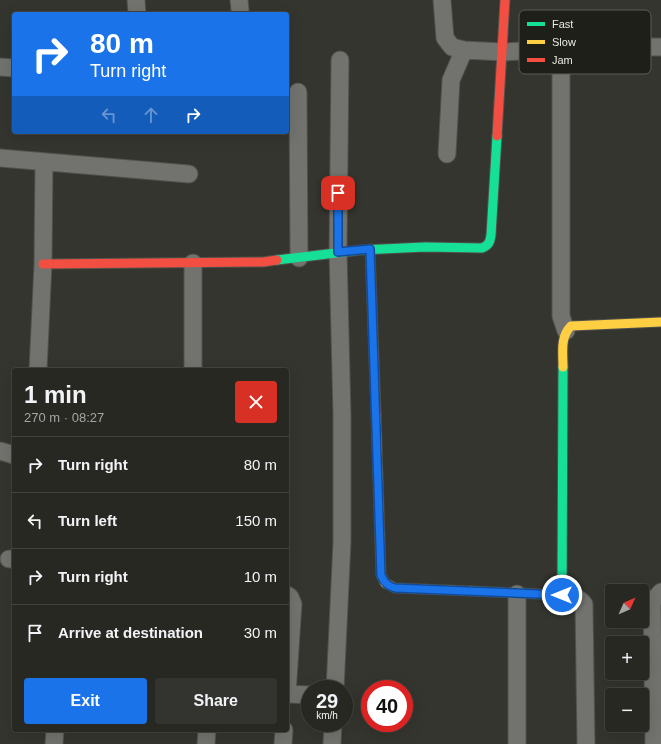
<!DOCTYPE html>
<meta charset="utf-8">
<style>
:root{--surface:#272822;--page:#33342f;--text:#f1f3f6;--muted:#a4a6a5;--line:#434440;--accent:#1a73e8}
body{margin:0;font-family:Arial,sans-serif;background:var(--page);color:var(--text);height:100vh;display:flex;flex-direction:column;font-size:15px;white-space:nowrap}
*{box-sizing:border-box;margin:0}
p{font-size:13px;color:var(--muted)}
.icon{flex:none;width:22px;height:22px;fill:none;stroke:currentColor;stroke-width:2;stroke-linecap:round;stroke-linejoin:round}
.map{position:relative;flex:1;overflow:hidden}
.details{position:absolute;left:12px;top:368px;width:277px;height:364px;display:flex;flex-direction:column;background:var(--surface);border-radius:4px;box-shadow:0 4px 16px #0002,0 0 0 1px var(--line)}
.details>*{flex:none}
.top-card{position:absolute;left:12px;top:12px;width:277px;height:122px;border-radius:4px;box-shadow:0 4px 16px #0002,0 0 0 1px var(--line);background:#1a73e8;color:#fff;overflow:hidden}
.needle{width:26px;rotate:45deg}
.controls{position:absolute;left:605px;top:584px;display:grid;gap:8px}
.controls a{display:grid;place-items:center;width:44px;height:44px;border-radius:4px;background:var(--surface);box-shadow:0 4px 16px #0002,0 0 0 1px var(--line);font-size:20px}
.speed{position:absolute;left:301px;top:680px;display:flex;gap:8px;font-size:20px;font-weight:700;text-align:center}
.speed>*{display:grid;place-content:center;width:52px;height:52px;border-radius:50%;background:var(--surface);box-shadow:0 4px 16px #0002,0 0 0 1px var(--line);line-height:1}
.speed small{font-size:10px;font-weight:400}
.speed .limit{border:6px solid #d22;background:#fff;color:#111}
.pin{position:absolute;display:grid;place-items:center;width:34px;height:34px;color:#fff;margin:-17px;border-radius:8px;box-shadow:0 2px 6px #0006}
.me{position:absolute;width:44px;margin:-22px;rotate:270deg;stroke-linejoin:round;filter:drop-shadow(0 0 3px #0008)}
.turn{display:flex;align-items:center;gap:14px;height:84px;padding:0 12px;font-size:18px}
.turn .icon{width:52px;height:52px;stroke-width:2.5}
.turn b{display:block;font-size:28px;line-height:34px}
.lanes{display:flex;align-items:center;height:38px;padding:0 12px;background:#0003;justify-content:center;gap:20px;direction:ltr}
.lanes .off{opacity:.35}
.round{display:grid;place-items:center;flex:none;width:42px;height:42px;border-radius:4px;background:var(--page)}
.head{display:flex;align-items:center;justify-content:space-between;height:68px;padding:0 12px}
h1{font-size:24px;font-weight:600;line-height:30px}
.cta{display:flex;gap:8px;margin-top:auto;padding:8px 12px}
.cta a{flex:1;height:46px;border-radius:4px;background:var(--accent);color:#fff;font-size:16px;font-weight:600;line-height:46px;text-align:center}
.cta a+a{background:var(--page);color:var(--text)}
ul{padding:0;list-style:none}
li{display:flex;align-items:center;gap:12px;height:56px;padding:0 12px;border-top:1px solid var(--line)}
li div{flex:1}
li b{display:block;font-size:15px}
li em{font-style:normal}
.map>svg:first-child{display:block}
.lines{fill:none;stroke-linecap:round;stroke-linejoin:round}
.street-casing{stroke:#51524b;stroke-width:19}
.fast-casing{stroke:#51524b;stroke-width:11}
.slow-casing{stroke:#51524b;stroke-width:11}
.jam-casing{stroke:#51524b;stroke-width:11}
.street{stroke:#72726e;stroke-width:17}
.fast{stroke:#16e098;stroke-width:9}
.slow{stroke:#ffcf43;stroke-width:9}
.jam{stroke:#f24e42;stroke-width:9}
.route-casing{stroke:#114b97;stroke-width:10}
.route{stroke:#1a73e8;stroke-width:7}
.key{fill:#1e1f19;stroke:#5b5c55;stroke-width:1}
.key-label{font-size:11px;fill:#eaeae2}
</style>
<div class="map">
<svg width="661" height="744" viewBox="0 0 661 744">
<rect width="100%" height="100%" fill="#34352e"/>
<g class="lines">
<defs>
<path id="street" d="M136,0L137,14
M239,0L240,10
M442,0L445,38L452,47L464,50L503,52L595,47H661
M561,49V316L566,331
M0,67L14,68
M298,92L299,258
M447,154L451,80L464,50
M0,158L189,174
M38,370L43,264L44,162
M193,370V263
M0,451L14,455
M9,559H14
M517,594V744
M287,595L290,597L293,604L287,694
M562,595C572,595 577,596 584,604L586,744
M335,689L342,542V415L338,252L340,60
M287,694L310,695
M54,744L55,730
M206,744L207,730
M283,744L284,730
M332,744L333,723
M654,744L652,602L661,592"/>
<path id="fast" d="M277,260L361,250L425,247L482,248C489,245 490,242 491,235L497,136
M471,591L562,595L563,367"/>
<path id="slow" d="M563,367C563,352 560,337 571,326L661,322
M376,415L381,575L385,583L395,588L471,591"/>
<path id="jam" d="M497,136L505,0
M370,249L376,415
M43,264L263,262L277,260"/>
</defs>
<!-- street casing -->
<use href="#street" class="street-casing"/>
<!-- fast casing -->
<use href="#fast" class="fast-casing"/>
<!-- slow casing -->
<use href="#slow" class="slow-casing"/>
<!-- jam casing -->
<use href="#jam" class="jam-casing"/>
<!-- street -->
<use href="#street" class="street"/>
<!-- fast -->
<use href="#fast" class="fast"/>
<!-- slow -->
<use href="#slow" class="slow"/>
<!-- jam -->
<use href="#jam" class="jam"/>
</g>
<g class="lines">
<defs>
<path id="route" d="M338,193V252L370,249L381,575C384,583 388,586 395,588L562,595"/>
</defs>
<!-- route casing -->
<use href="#route" class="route-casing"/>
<!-- route -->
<use href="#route" class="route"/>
</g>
<!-- legend -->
<rect x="519" y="10" width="132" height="64" rx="6" class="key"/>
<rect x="527" y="22" width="18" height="4" fill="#16e098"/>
<rect x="527" y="40" width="18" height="4" fill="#ffcf43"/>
<rect x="527" y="58" width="18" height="4" fill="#f24e42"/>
<g class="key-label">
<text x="552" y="28">Fast</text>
<text x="552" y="46">Slow</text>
<text x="552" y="64">Jam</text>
</g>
</svg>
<div class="controls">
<a><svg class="needle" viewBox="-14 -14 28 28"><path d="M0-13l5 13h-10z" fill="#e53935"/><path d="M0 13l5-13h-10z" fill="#a4a6a5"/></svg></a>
<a>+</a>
<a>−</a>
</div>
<div class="speed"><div>29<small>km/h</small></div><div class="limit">40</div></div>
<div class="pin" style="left:338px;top:193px;background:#d93025"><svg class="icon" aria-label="arrive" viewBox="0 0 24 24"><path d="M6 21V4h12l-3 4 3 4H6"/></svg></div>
<svg class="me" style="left:562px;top:595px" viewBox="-20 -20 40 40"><circle r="17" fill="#1a73e8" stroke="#fff" stroke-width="3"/><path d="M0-11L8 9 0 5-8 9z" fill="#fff"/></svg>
<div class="top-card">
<div class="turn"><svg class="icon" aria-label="right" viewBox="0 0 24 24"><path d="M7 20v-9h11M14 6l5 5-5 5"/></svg><div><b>80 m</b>Turn right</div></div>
<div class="lanes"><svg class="icon off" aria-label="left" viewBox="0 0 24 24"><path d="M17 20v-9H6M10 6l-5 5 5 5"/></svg><svg class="icon off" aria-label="ahead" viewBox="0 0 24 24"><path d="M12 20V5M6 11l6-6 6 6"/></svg><svg class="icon" aria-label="right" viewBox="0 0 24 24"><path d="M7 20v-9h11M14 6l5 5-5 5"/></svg></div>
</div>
<section class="details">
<div class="head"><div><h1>1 min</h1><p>270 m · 08:27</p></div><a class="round" style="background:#d93025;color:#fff"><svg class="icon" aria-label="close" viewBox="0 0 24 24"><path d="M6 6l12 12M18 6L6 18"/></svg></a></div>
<ul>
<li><svg class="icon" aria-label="right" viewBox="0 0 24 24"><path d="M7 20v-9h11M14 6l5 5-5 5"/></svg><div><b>Turn right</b></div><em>80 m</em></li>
<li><svg class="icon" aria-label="left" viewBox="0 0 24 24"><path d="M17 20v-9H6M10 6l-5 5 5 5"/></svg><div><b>Turn left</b></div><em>150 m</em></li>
<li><svg class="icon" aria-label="right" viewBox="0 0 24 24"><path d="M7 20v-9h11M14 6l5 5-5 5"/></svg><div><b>Turn right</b></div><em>10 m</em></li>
<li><svg class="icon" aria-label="arrive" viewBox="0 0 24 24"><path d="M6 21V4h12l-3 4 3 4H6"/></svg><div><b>Arrive at destination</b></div><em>30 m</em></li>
</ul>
<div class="cta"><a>Exit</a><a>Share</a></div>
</section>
</div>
